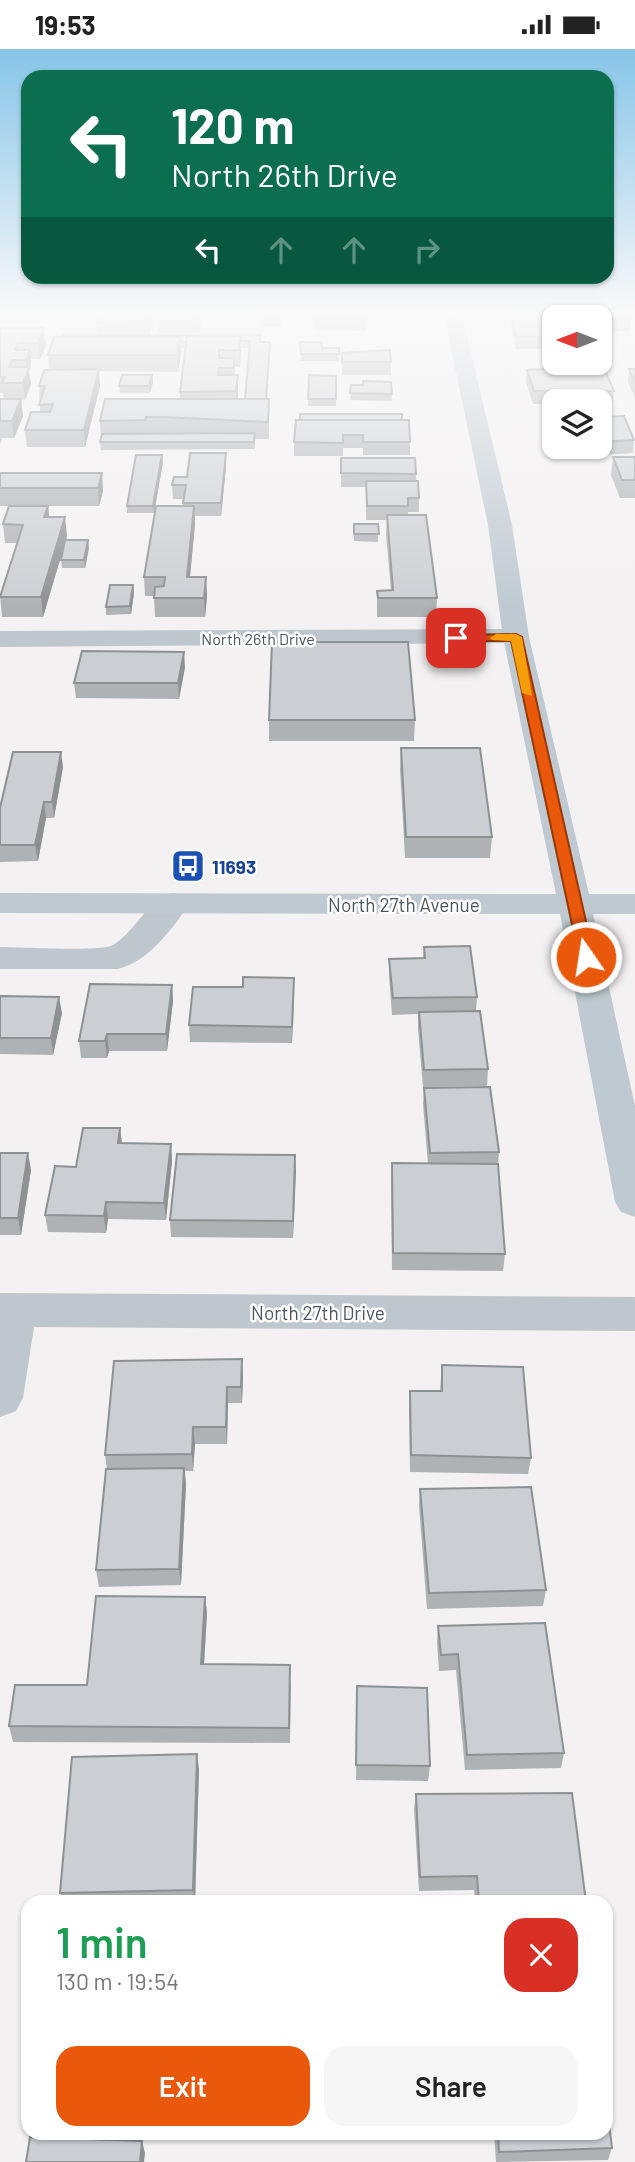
<!DOCTYPE html>
<meta charset="utf-8">
<style>
:root{--surface:#fff;--page:#f6f6f6;--text:#222;--muted:#767676;--accent:#ea580c}
body{margin:0;font-family:Barlow,sans-serif;background:var(--page);color:var(--text);height:100vh;display:flex;flex-direction:column;font-size:26px;white-space:nowrap}
*{box-sizing:border-box;margin:0}
p{font-size:23px;color:var(--muted)}
.icon{flex:none;width:38px;height:38px;fill:none;stroke:currentColor;stroke-width:2;stroke-linecap:round;stroke-linejoin:round}
.map{position:relative;flex:1;overflow:hidden}
.sheet{position:absolute;left:21px;top:1846px;width:592px;height:245px;display:flex;flex-direction:column;background:var(--surface);border-radius:21px;box-shadow:0 2px 5px #0004}
.sheet>*{flex:none}
.banner{position:absolute;left:21px;top:21px;width:593px;height:214px;border-radius:21px;box-shadow:0 2px 5px #0004;background:#0b6e4f;color:#fff;overflow:hidden}
.needle{width:46px;rotate:270deg}
.fabs{position:absolute;left:542px;top:256px;display:grid;gap:14px}
.fabs a{display:grid;place-items:center;width:70px;height:70px;border-radius:14px;background:var(--surface);box-shadow:0 2px 5px #0004;font-size:35px}
.pin{position:absolute;display:grid;place-items:center;width:60px;height:60px;color:#fff;margin:-30px;border-radius:14px;box-shadow:0 4px 10px #0006}
.me{position:absolute;width:77px;margin:-38px;rotate:347deg;stroke-linejoin:round;filter:drop-shadow(0 0 5px #0008)}
.turn{display:flex;align-items:center;gap:24px;height:147px;padding:0 35px;font-size:32px}
.turn .icon{width:91px;height:91px;stroke-width:2.5}
.turn b{display:block;font-size:49px;line-height:60px}
.lanes{display:flex;align-items:center;height:66px;padding:0 35px;background:#0003;justify-content:center;gap:35px;direction:ltr}
.lanes .off{opacity:.35}
.round{display:grid;place-items:center;flex:none;width:74px;height:74px;border-radius:21px;background:var(--page)}
.overview{display:flex;align-items:center;justify-content:space-between;height:119px;padding:0 35px}
h1{font-size:42px;font-weight:600;line-height:52px;color:#1e9e55}
.action{display:flex;gap:14px;margin-top:auto;padding:14px 35px}
.action a{flex:1;height:80px;border-radius:21px;background:var(--accent);color:#fff;font-size:28px;font-weight:600;line-height:80px;text-align:center}
.action a+a{background:var(--page);color:var(--text)}
.status{display:flex;justify-content:space-between;align-items:center;height:49px;padding:0 35px;background:var(--surface);direction:ltr}
.status svg{height:19px;fill:currentColor}
.map>svg:first-child{display:block}
.lines{fill:none;stroke-linecap:round;stroke-linejoin:round}
.street{fill:#bec7cd;fill-rule:evenodd}
.secondary{fill:#bec9d1;fill-rule:evenodd}
.wall{fill:#afb2b5;fill-rule:evenodd}
.shaded-wall{fill:#8e9194}
.building{fill:#cbcfd3;stroke:#8e9194;stroke-width:2}
.route{fill:#ea580c;stroke:#983908;stroke-width:2}
.slow{fill:#f59e0b}
.labels{text-anchor:middle;dominant-baseline:central;stroke-width:5;stroke-linejoin:round;paint-order:stroke}
.far-street-label{font-size:16px;fill:#4a565d;stroke:#fff}
.transit-label{font-size:19px;font-weight:bold;fill:#164399;stroke:#fff;text-anchor:start}
.street-label{font-size:19px;fill:#4a565d;stroke:#fff}
</style>
<div class="status"><b>19:53</b><svg viewBox="0 0 49 12"><path d="M0 12V9h3v3zM5 12V6h3v6zM10 12V3h3v9zM15 12V0h3v12zM26 1h20v11H26zM47 4h2v5h-2z"/></svg></div>
<div class="map">
<svg width="635" height="2113" viewBox="0 0 635 2113">
<rect width="100%" height="100%" fill="#f3f1f1"/>
<g class="lines">
<!-- street -->
<path class="street" d="M516,580L525,582L529,588L525,594L0,598V582Z
M173,844L185,847L190,854C172,880 149,912 118,920H0V898C19,898 102,903 113,896C136,882 148,850 173,844Z
M0,1244L635,1248V1282L34,1278L23,1349L16,1362L0,1368Z"/>
<!-- secondary -->
<path class="secondary" d="M444,266H462L512,476L529,588L589,845H635V865H593L635,1057V1168L621,1163L615,1153L560,865L0,864V844L556,845L503,588L488,476Z"/>
</g>
<!-- wall -->
<path class="wall" d="M159,266H202L199,284H158V272Z
M261,266H281V277H261Z
M314,266H366V282L314,281Z
M508,266H550L555,282V300H516Z
M556,266H630L631,270L630,282H600V268H556Z
M152,271L150,284L97,285L96,273Z
M0,279H44L46,296L40,310H31V318L29,323L31,335L25,351H21L23,367L14,389H2L0,396V350H4L3,344H0Z
M54,288L270,293L267,350H269V390H255V400L101,401L100,393L101,388L100,372L180,350V343L186,299H181L178,323L99,322L100,337L85,398H27L25,381L40,363L39,337L49,321L48,306ZM241,299H250L245,350H238V343L235,326V318H240Z
M300,293L322,299H339V312H301Z
M342,304L391,313V326H342Z
M629,320H635V349L628,333Z
M527,321H585L614,342L613,354L600,355V352H555V356L554,355H533L526,333Z
M152,326L153,333L150,344H120L119,337Z
M309,326L336,327V357H308Z
M391,333L392,352L350,351L351,336H363Z
M600,365L603,368L634,391L633,404L574,408L573,405H550L542,381L543,368H555V397H600Z
M402,371L410,393V406H363V399H343V407H294V393Z
M226,404V418L221,467H195V475L190,528H206L207,547L205,568H155L154,547H145L144,528L183,457L184,450H173L172,436Z
M613,408H635V449H620L611,426Z
M341,409L416,425V432L419,449V463H408V466L437,549L436,568H377V542L391,541L386,485L387,471H366V438H341Z
M163,413L154,464H127V457Z
M0,424H102L103,442L99,457H0Z
M48,457L49,468L67,487L66,491L89,499L85,519H62L61,511L63,501L43,568H2L0,546L17,494H5L3,475Z
M354,475H378V493L354,492Z
M133,536L134,544L131,565L106,566V558Z
M185,618L179,650L76,649L74,634Z
M269,671H415L414,692H269Z
M401,699L492,788L490,809H405L400,720Z
M63,718L54,769H46L38,812L0,813V759Z
M199,806V820H181L180,811Z
M424,898L477,948L476,962L488,1020L487,1037L423,1038L418,980V965L392,966L389,927V910L423,909Z
M294,929L292,994L190,993L189,976L243,938Z
M172,936L173,952L167,1002H109L107,1009H81L79,992Z
M0,947L62,964L53,1006L0,1005Z
M424,1039L499,1103L498,1117L505,1205L503,1222L392,1221L391,1131L392,1114L428,1115L423,1055Z
M120,1079L122,1094L171,1095L172,1112L166,1171L108,1170L106,1184L48,1183L45,1166L76,1118Z
M0,1104L31,1121L21,1186H0Z
M295,1106L293,1189L171,1188L170,1171Z
M442,1316L531,1409L528,1425L410,1423L409,1359L410,1342H440Z
M243,1327L242,1354H228L227,1395H195L193,1422H185L186,1435L181,1536L99,1538L96,1521L107,1420L105,1406Z
M420,1440L546,1541L543,1557L427,1560L419,1456Z
M205,1548L207,1564L204,1615L291,1632L290,1694L13,1693L9,1677L87,1636Z
M438,1577L564,1704L561,1719L465,1721L456,1621L439,1622L437,1593Z
M357,1637L430,1717L428,1732L356,1731Z
M199,1720L195,1853H63L60,1844Z
M416,1745L586,1853H475L474,1841L419,1842L414,1760Z
M494,2084H606L612,2099L608,2111L496,2113Z"/>
<!-- shaded-wall -->
<path class="shaded-wall" d="M150,266H152V271L150,284L149,272Z
M199,266H202L199,284L198,272Z
M44,279L46,296L40,310L38,294Z
M240,287L241,303L240,318L239,301Z
M180,288L181,304L178,323L177,306Z
M30,301L31,318L29,323L31,335L25,351L23,334L27,323L26,311Z
M99,320L100,337L85,398L84,381Z
M152,326L153,333L150,344L149,337Z
M238,326V343L237,359L236,342Z
M21,350L23,367L14,389L12,372Z
M226,404V418L221,467V454Z
M162,406L163,413L154,464L153,457Z
M102,424L103,442L99,457L98,439Z
M48,457L50,475L44,468Z
M194,457L195,475L188,547L187,528Z
M65,468L67,487L43,568L41,548Z
M88,491L89,499L85,519L84,511Z
M206,528L207,547L205,568L204,549Z
M133,536L134,544L131,565L130,557Z
M184,603L185,618L179,650L178,634Z
M61,703L63,718L54,769L52,753Z
M44,753L46,769L38,812L35,796Z
M294,929V946L292,994V978Z
M172,936L173,952L167,1002L166,985Z
M59,948L62,964L53,1006L51,989Z
M107,985L109,1002L107,1009L105,992Z
M120,1079L122,1096L118,1094Z
M171,1095L172,1112L166,1171L164,1154Z
M28,1104L31,1121L21,1186L18,1169Z
M295,1106L296,1123L293,1189V1172Z
M106,1153L108,1170L106,1184L104,1167Z
M242,1310L243,1327L242,1354L241,1338Z
M227,1338L228,1354L227,1395L226,1378Z
M193,1378L195,1395L193,1422L192,1405Z
M184,1419L186,1435L181,1536L179,1520Z
M205,1548L207,1564L203,1631L201,1615Z
M197,1705L199,1720L195,1853L193,1841Z
M142,2092L145,2104L144,2113H140Z"/>
<!-- building -->
<path class="building" d="M97,266H150L149,272L96,273Z
M159,266H199L198,272H158Z
M261,266H281V271H261Z
M314,266H366V270L314,269Z
M511,266H550L555,282V288H517Z
M560,266H630L631,270L600,269V268H560Z
M0,279H44L38,294H18L15,301H30L26,311H12L9,318H29L23,334H2L5,328H0Z
M64,286H260V293H270L266,350H245L250,292H241L240,287H187L186,293H181L180,288H63Z
M187,287H240L239,301H219V309H234V319H219L218,326H238L236,342L180,343Z
M54,288H180L177,306H48Z
M300,293H321L322,299H339V305H301Z
M390,301L391,313H342V304Z
M584,318L585,321H605L614,342L557,345L556,342H534L527,321Z
M99,320L84,381H25L31,363H50L53,355L39,356L45,337H39L44,321Z
M629,320H635V333Z
M122,326H152L149,337H119Z
M309,326L336,327V350H308Z
M363,332L391,333L392,345L350,344L351,336H363Z
M0,350H21L12,372H0Z
M105,350H269L268,373L165,368H146L145,371L100,372Z
M300,365H402V371H300Z
M600,365L603,368L624,367L634,391L600,393Z
M543,368H555V392H551Z
M296,371H409L410,393H363V386H343V394L294,393Z
M255,384L254,393H100L102,385Z
M190,404H226L221,454H183L186,436H172L174,428H187Z
M136,406H162L153,457H127Z
M613,408H635V431H622Z
M341,409H415L416,425L341,424Z
M0,424H102L98,439H0Z
M366,432H418L419,449H408V457H367Z
M9,457H48L44,468H65L41,548H0L23,476L3,475Z
M156,457H194L187,528H206L204,549H154L155,538L164,537L165,528H144Z
M387,466H426L437,549H378L377,542L393,541Z
M354,475H378L379,485H354Z
M65,491H88L84,511H61Z
M110,536H133L130,557L106,558Z
M272,593H408L415,671H269Z
M82,602L184,603L178,634H74Z
M401,699H480L492,788H406Z
M13,703H61L52,753H44L35,796H0V759Z
M199,806V811H180L181,807Z
M470,897L477,948L393,949L389,910L425,909L424,898Z
M243,928L294,929L292,978L189,976L193,938H243Z
M90,935L172,936L166,985H107L105,992H79Z
M0,947L59,948L51,989H0Z
M480,962L488,1020L424,1021L419,963Z
M490,1038L499,1103L430,1104L424,1039Z
M83,1079H120L118,1094L171,1095L164,1154L106,1153L104,1167L45,1166L55,1117L76,1118Z
M0,1104H28L18,1169H0Z
M177,1105L295,1106L293,1172L170,1171Z
M392,1114L498,1115L505,1205L393,1204Z
M242,1310L241,1338H227L226,1378H193L192,1405L105,1406L114,1312Z
M442,1316L523,1318L531,1409L411,1406L410,1342H442Z
M184,1419L179,1520L96,1521L106,1420Z
M531,1438L546,1541L429,1544L420,1440Z
M96,1547L205,1548L201,1615L290,1616L289,1679L9,1677L15,1636H87Z
M545,1574L564,1704L467,1706L458,1605L441,1606L438,1577Z
M357,1637L427,1639L430,1717L356,1716Z
M197,1705L193,1841L60,1844L72,1708Z
M572,1744L586,1853H479L477,1827L420,1828L416,1745Z
M606,2049L612,2099L499,2103L498,2084H606Z
M30,2088L142,2092L140,2113H26Z"/>
<!-- sky -->
<linearGradient id="sky" x2="0" y2="1"><stop stop-color="#86c5e8"/><stop offset="0.47" stop-color="#faf9f9"/><stop offset="1" stop-color="#faf9f9" stop-opacity="0"/></linearGradient>
<rect width="635" height="562" fill="url(#sky)"/>
<!-- route -->
<path class="route" d="M516,585L522,588L594,908L586,912L579,908L511,592H456L450,589L456,586Z"/>
<!-- slow -->
<path class="slow" d="M496,585H516L522,588L532,647L522,644L511,592L492,591L490,589Z"/>
<!-- icons -->
<defs>
<symbol id="bus-square" viewBox="-11 -11 22 22"><rect x="-9" y="-9" width="18" height="18" rx="4" fill="#1a4fb4" stroke="#fff"/><path d="M-5-6H5V4H4V6H2V4H-2V6H-4V4H-5ZM-3.5-4V0h7V-4ZM-3.5 1.2v1.5H-2V1.2ZM2 1.2v1.5H3.5V1.2Z" fill="#fff"/></symbol>
</defs>
<g fill-rule="evenodd">
<use href="#bus-square" x="169" y="798" width="38" height="38"/>
</g>
<g class="labels">
<!-- far-street labels -->
<g class="far-street-label">
<text x="258" y="589">North 26th Drive</text>
</g>
<!-- transit labels -->
<g class="transit-label">
<text x="212" y="817">11693</text>
</g>
<!-- street labels -->
<g class="street-label">
<text x="404" y="855">North 27th Avenue</text>
<text x="318" y="1263">North 27th Drive</text>
</g>
</g>
</svg>
<div class="fabs">
<a><svg class="needle" viewBox="-14 -14 28 28"><path d="M0-13l5 13h-10z" fill="#e53935"/><path d="M0 13l5-13h-10z" fill="#767676"/></svg></a>
<a><svg class="icon" aria-label="layers" viewBox="0 0 24 24"><path d="M12 4l9 5-9 5-9-5zM3 14l9 5 9-5"/></svg></a>
</div>
<div class="pin" style="left:456px;top:589px;background:#d93025"><svg class="icon" aria-label="arrive" viewBox="0 0 24 24"><path d="M6 21V4h12l-3 4 3 4H6"/></svg></div>
<svg class="me" style="left:586px;top:908px" viewBox="-20 -20 40 40"><circle r="17" fill="#ea580c" stroke="#fff" stroke-width="3"/><path d="M0-11L8 9 0 5-8 9z" fill="#fff"/></svg>
<div class="banner">
<div class="turn"><svg class="icon" aria-label="left" viewBox="0 0 24 24"><path d="M17 20v-9H6M10 6l-5 5 5 5"/></svg><div><b>120 m</b>North 26th Drive</div></div>
<div class="lanes"><svg class="icon" aria-label="left" viewBox="0 0 24 24"><path d="M17 20v-9H6M10 6l-5 5 5 5"/></svg><svg class="icon off" aria-label="ahead" viewBox="0 0 24 24"><path d="M12 20V5M6 11l6-6 6 6"/></svg><svg class="icon off" aria-label="ahead" viewBox="0 0 24 24"><path d="M12 20V5M6 11l6-6 6 6"/></svg><svg class="icon off" aria-label="right" viewBox="0 0 24 24"><path d="M7 20v-9h11M14 6l5 5-5 5"/></svg></div>
</div>
<section class="sheet">
<div class="overview"><div><h1>1 min</h1><p>130 m · 19:54</p></div><a class="round" style="background:#d93025;color:#fff"><svg class="icon" aria-label="close" viewBox="0 0 24 24"><path d="M6 6l12 12M18 6L6 18"/></svg></a></div>
<div class="action"><a>Exit</a><a>Share</a></div>
</section>
</div>
